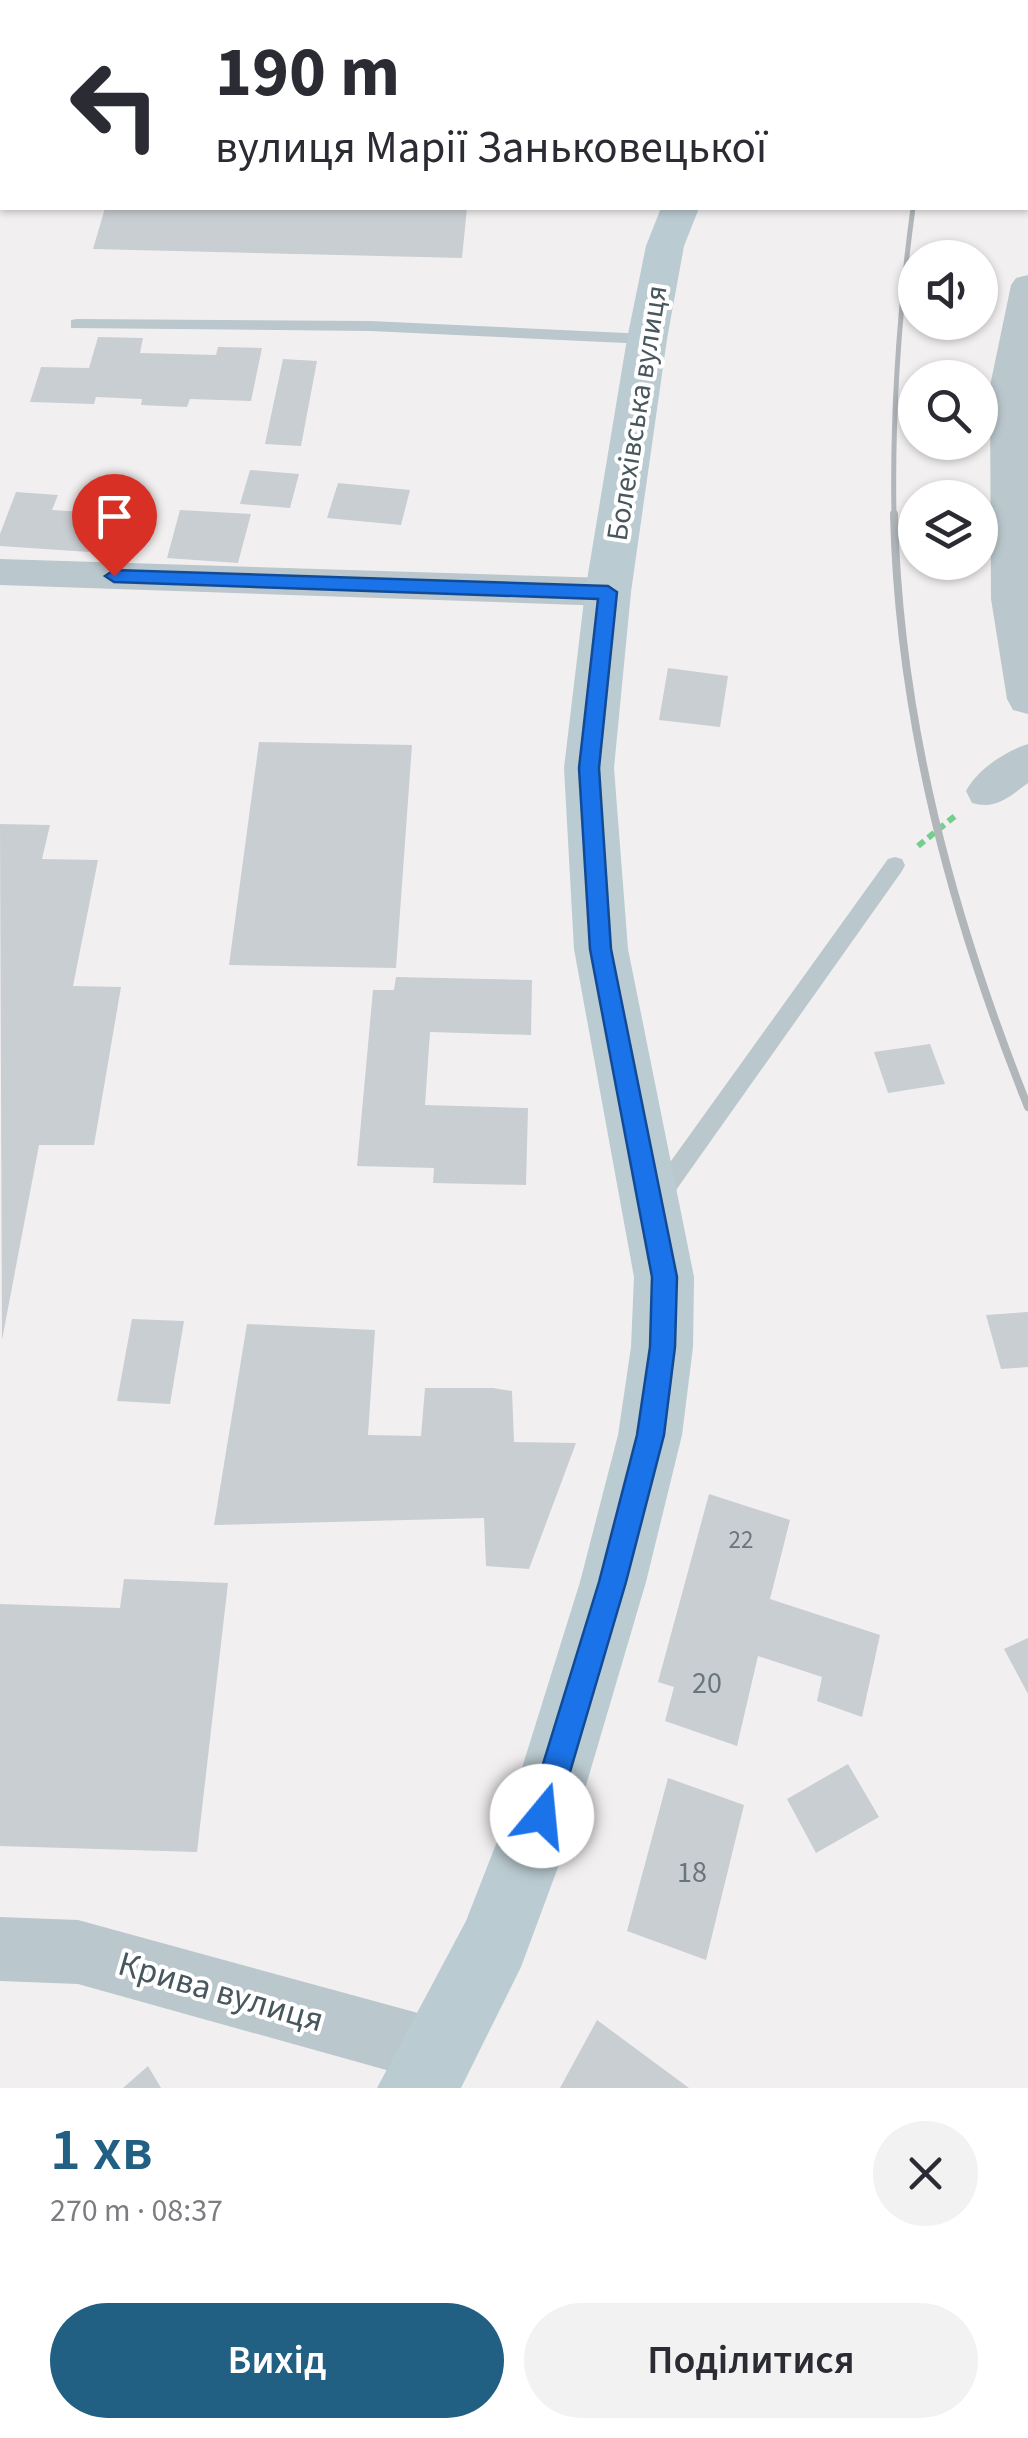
<!DOCTYPE html>
<html lang="uk">
<meta charset="utf-8">
<style>
:root{--surface:#fff;--page:#f2f2f3;--text:#2b2b33;--muted:#7c7c81;--accent:#215f83}
body{margin:0;font-family:"Source Sans 3",sans-serif;background:var(--page);color:var(--text);height:100vh;display:flex;flex-direction:column;font-size:38px;white-space:nowrap}
*{box-sizing:border-box;margin:0}
p{font-size:32px;color:var(--muted)}
.icon{flex:none;width:55px;height:55px;fill:none;stroke:currentColor;stroke-width:2;stroke-linecap:round;stroke-linejoin:round}
.map{position:relative;height:2088px;overflow:hidden}
.panel{display:flex;flex-direction:column;background:var(--surface);flex:1}
.panel>*{flex:none}
.banner{position:absolute;left:0px;top:0px;width:1030px;height:210px;box-shadow:0 2px 8px #0004;background:#fff;color:var(--text);overflow:hidden}
.controls{position:absolute;left:898px;top:240px;display:grid;gap:20px}
.controls a{display:grid;place-items:center;width:100px;height:100px;border-radius:50%;background:var(--surface);box-shadow:0 2px 8px #0004;font-size:50px}
.pin{position:absolute;display:grid;place-items:center;width:85px;height:85px;color:#fff;margin:-102px -42px;border-radius:50% 50% 50% 0;rotate:-45deg;box-shadow:0 0 10px #0007}
.pin .icon{rotate:45deg}
.me{position:absolute;width:110px;margin:-55px;rotate:17deg;stroke-linejoin:round;filter:drop-shadow(0 0 8px #0008)}
.turn{display:flex;align-items:center;gap:35px;height:210px;padding:0 50px;font-size:45px}
.turn .icon{width:130px;height:130px;stroke-width:2.5}
.turn b{display:block;font-size:70px;line-height:85px}
.round{display:grid;place-items:center;flex:none;width:105px;height:105px;border-radius:52px;background:var(--page)}
.overview{display:flex;align-items:center;justify-content:space-between;height:170px;padding:0 50px}
h1{font-size:60px;font-weight:600;line-height:75px;color:var(--accent)}
.primary-button{display:flex;gap:20px;margin-top:auto;padding:20px 50px}
.primary-button a{flex:1;height:115px;border-radius:60px;background:var(--accent);color:#fff;font-size:40px;font-weight:600;line-height:115px;text-align:center}
.primary-button a+a{background:var(--page);color:var(--text)}
.map>svg:first-child{display:block}
.building{fill:#c9ced2}
.lines{fill:none;stroke-linecap:round;stroke-linejoin:round}
.trunk-casing{stroke:#7199ab;stroke-width:5}
.path{stroke:#74cf8e;stroke-width:6;stroke-dasharray:8 5;stroke-linecap:butt}
.service{fill:#bac7cc;fill-rule:evenodd}
.minor{fill:#bac7cc;fill-rule:evenodd}
.secondary{fill:#bacbd1;fill-rule:evenodd}
.trunk{fill:#9abac7;fill-rule:evenodd}
.rail-far1{stroke:#b1b6ba;stroke-width:5}
.rail{stroke:#b1b6ba;stroke-width:8}
.route{fill:#1a73e8;stroke:#114b97;stroke-width:2.5}
.labels{text-anchor:middle;dominant-baseline:central;stroke-width:8;stroke-linejoin:round;paint-order:stroke}
.number-label{font-size:25px;fill:#68757a}
.street-label{font-size:30px;fill:#47575d;stroke:#fff}
.near-number-label{font-size:30px;fill:#68757a}
.near-street-label{font-size:35px;fill:#47575d;stroke:#fff}
</style>
<div class="map">
<svg width="1028" height="2088" viewBox="0 0 1028 2088">
<rect width="100%" height="100%" fill="#f2eff0"/>
<!-- building -->
<path class="building" d="M105,208H467L462,258L93,249Z
M98,337L143,338L140,353L216,355L218,347L262,348L251,401L190,399L187,407L141,405L142,399L96,397L94,404L30,402L41,367L89,368Z
M283,359L317,361L301,446L265,444Z
M250,470L299,474L290,508L240,504Z
M338,483L410,490L401,525L327,518Z
M16,492L58,495L52,510L102,513L89,552L0,546V534Z
M180,510L251,514L238,563L167,558Z
M668,668L728,676L720,727L659,720Z
M259,742L412,745L396,968L229,965Z
M0,824L50,825L42,859L98,860L73,986L121,987L94,1145H39L2,1340Z
M396,977L532,980L531,1035L430,1032L425,1105L528,1108L526,1185L433,1183L434,1168L357,1166L373,990H394Z
M930,1044L945,1084L888,1093L874,1052Z
M1028,1312V1367L1001,1369L986,1315Z
M132,1319L184,1321L170,1404L117,1401Z
M247,1324L375,1330L368,1435L421,1436L425,1388H493L512,1391L514,1442L576,1443L529,1569L486,1566L484,1518L214,1525Z
M709,1494L790,1520L770,1599L880,1635L862,1717L817,1701L822,1677L758,1656L737,1746L665,1721L674,1687L658,1682Z
M124,1579L228,1583L197,1852L0,1846V1604L120,1608Z
M1028,1638V1694L1004,1649Z
M848,1764L879,1817L816,1853L787,1799Z
M668,1778L744,1805L706,1960L627,1931Z
M597,2020L689,2088H560Z
M148,2066L161,2088H123Z"/>
<g class="lines">
<defs>
<path id="trunk" d="M529,0H571L573,2H531Z"/>
</defs>
<!-- trunk casing -->
<use href="#trunk" class="trunk-casing"/>
<!-- path -->
<path class="path" d="M918,846L955,816"/>
<!-- service -->
<path class="service" d="M190,0H204L206,2H192Z
M77,319L370,321L647,334L655,339L647,344L370,331L71,328V320Z
M895,857L902,859L905,865L902,871L664,1207L656,1211L648,1207L644,1200L648,1193L888,859Z"/>
<!-- minor -->
<path class="minor" d="M1028,275V714L1013,710L1007,699L991,599L990,386L1011,285L1016,278Z
M0,559L608,578L622,582L628,592L622,602L608,606L0,585Z
M1028,744V783C1009,797 996,810 972,803L966,791C977,770 1005,751 1028,744Z
M0,1917L78,1920L440,2019L463,2029L473,2052L463,2075L440,2085L78,1984L0,1981Z"/>
<!-- secondary -->
<path class="secondary" d="M488,0H522L524,2H490Z
M661,208H699L684,246L667,339L631,592L614,768L628,949L694,1277L693,1347L682,1435L646,1582L577,1816L521,1967L461,2088H377L466,1921L507,1816L580,1582L618,1435L631,1347L634,1277L574,949L564,768L585,592L627,339L646,246Z"/>
<!-- trunk -->
<use href="#trunk" class="trunk"/>
<!-- rail-far1 -->
<path class="rail-far1" d="M894,516C892,412 899,311 913,208"/>
<!-- rail -->
<path class="rail" d="M894,514C899,720 952,917 1028,1107"/>
</g>
<!-- route -->
<path class="route" d="M114,570L608,586L617,592L599,768L611,949L677,1277L675,1347L664,1435L626,1582L557,1816L552,1826L542,1830L532,1826L527,1816L599,1582L637,1435L650,1347L652,1277L590,949L579,768L598,599L114,582L105,576Z"/>
<g class="labels">
<!-- number labels -->
<g class="number-label">
<text x="741" y="1540">22</text>
</g>
<!-- street labels -->
<g class="street-label">
<text transform="translate(637 413) rotate(-81)">Болехівська вулиця</text>
</g>
<!-- near-number labels -->
<g class="near-number-label">
<text x="707" y="1683">20</text>
<text x="692" y="1872">18</text>
</g>
<!-- near-street labels -->
<g class="near-street-label">
<text transform="translate(221 1992) rotate(16)">Крива вулиця</text>
</g>
</g>
</svg>
<div class="controls">
<a><svg class="icon" aria-label="sound" viewBox="0 0 24 24"><path d="M4 9h4l5-4v14l-5-4H4zM17 9q2 3 0 6"/></svg></a>
<a><svg class="icon" aria-label="search" viewBox="0 0 24 24"><circle cx="10" cy="10" r="6"/><path d="M15 15l6 6"/></svg></a>
<a><svg class="icon" aria-label="layers" viewBox="0 0 24 24"><path d="M12 4l9 5-9 5-9-5zM3 14l9 5 9-5"/></svg></a>
</div>
<div class="pin" style="left:114px;top:576px;background:#d93025"><svg class="icon" aria-label="arrive" viewBox="0 0 24 24"><path d="M6 21V4h12l-3 4 3 4H6"/></svg></div>
<svg class="me" style="left:542px;top:1816px" viewBox="-20 -20 40 40"><circle r="19" fill="#fff"/><path d="M0-13L10 11 0 6-10 11z" fill="#1a73e8"/></svg>
<div class="banner">
<div class="turn"><svg class="icon" aria-label="left" viewBox="0 0 24 24"><path d="M17 20v-9H6M10 6l-5 5 5 5"/></svg><div><b>190 m</b>вулиця Марії Заньковецької</div></div>
</div>
</div>
<section class="panel">
<div class="overview"><div><h1>1 хв</h1><p>270 m · 08:37</p></div><a class="round"><svg class="icon" aria-label="close" viewBox="0 0 24 24"><path d="M6 6l12 12M18 6L6 18"/></svg></a></div>
<div class="primary-button"><a>Вихід</a><a>Поділитися</a></div>
</section>
